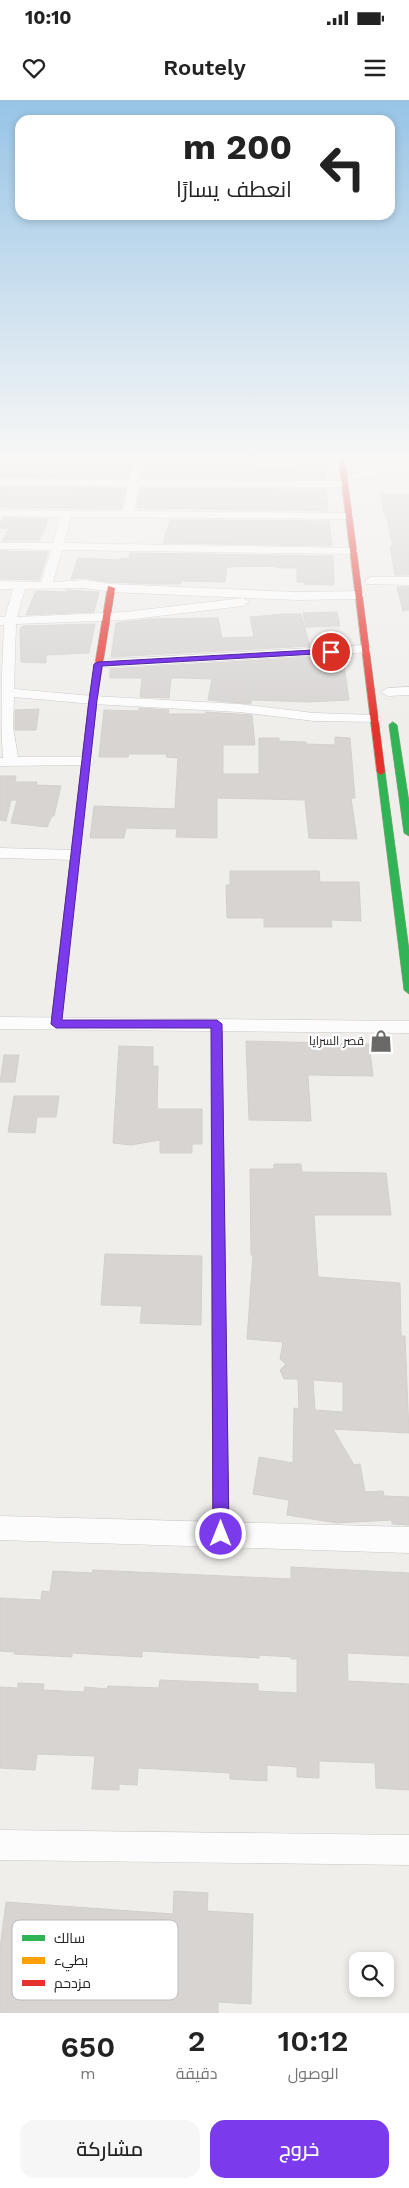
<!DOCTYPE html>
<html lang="ar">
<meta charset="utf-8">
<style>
:root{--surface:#fff;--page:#f6f6f6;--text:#222;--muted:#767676;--accent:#7c3aed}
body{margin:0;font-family:"Work Sans",Cairo,sans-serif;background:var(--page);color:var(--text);direction:rtl;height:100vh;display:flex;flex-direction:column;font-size:19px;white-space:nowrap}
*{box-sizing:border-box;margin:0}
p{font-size:16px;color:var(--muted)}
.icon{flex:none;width:28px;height:28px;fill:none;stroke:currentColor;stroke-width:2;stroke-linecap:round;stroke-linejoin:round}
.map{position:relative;height:1913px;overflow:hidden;direction:ltr}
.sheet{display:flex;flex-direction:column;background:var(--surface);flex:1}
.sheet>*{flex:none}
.hud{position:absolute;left:15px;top:15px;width:380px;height:105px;border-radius:15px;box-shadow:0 2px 8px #0003;direction:rtl;background:#fff;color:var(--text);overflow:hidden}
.buttons{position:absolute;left:349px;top:1852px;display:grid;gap:10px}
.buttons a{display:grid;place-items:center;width:45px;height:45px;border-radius:10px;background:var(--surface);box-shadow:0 2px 8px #0003;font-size:25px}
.pin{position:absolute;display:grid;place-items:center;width:42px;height:42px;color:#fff;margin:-21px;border:2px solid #fff;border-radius:50%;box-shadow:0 1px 5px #0007}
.me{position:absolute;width:55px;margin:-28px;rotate:0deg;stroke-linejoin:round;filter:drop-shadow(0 0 4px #0008)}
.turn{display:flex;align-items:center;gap:18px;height:105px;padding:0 20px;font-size:22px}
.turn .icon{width:65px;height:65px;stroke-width:2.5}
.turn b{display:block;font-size:35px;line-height:42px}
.eta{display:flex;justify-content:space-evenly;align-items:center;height:85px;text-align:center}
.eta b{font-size:30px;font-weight:600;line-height:35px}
.action{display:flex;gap:10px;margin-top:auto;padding:10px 20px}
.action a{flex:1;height:58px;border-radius:15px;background:var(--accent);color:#fff;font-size:20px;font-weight:600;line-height:58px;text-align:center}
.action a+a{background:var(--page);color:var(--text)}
.status{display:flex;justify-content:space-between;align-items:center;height:35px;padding:0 25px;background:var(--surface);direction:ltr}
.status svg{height:14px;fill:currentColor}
header{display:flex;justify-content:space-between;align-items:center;height:65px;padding:0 20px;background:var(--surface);font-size:22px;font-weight:600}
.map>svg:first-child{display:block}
.building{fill:#d7d4d2;stroke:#d3d0cc;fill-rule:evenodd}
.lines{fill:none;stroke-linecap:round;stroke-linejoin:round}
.street-casing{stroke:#c9c8c7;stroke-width:1}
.fast-casing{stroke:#999a82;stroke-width:1}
.slow-casing{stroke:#999a82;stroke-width:1}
.jam-casing{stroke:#999a82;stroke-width:1}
.street{fill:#fdfcfc;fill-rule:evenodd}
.fast{fill:#30b455;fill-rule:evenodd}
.slow{fill:#ff9f0a;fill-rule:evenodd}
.jam{fill:#e5322d;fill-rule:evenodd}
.route{fill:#7c3aed;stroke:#51269a}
.labels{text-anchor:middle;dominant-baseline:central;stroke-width:4.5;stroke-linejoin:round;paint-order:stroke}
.poi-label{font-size:12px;fill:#222;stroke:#fff;text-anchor:end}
.key{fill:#fff;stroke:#bdbdbd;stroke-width:1}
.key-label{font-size:14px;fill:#222}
</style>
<div class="status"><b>10:10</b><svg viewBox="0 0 49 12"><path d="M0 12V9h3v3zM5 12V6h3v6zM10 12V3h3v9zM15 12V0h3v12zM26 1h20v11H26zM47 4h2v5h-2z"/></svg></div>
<header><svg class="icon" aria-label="menu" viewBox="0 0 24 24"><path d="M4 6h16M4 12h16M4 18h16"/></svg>Routely<svg class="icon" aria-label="heart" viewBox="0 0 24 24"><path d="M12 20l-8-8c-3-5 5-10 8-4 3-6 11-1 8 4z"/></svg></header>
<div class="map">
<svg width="409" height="1913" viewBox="0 0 409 1913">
<rect width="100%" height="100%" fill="#f0eeeb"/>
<!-- building -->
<path class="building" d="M0,360H132L128,378L0,377Z
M146,360H247L257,361L256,368L289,370H297L298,360H325V379L142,378Z
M0,387L126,388L121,409L0,407Z
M141,388L326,389L328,411L137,408Z
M381,394H409V475H395L390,446H393L386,415H384Z
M3,418L49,419L39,441H2L9,429L0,428V423Z
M170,420L329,421L332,446L163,443Z
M0,451L48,452L39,480L0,479Z
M130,453L333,456L334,485L304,484V482H297V468H278L276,466L227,467L225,482L180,481V484H153L108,482L85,478L71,479L78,458L120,460V458L129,459Z
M397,487H409V510L403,511Z
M67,490L99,492L94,512L26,515L36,491L67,492Z
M337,512L340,526L306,527L303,513Z
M283,514H301L310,546L111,557L116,523L150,519L218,518L222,538L254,537L250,517Z
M95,524L89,553L46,555V563L21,562L20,530L22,526Z
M313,557L343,558L349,600L307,602L251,600V604L208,600L212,579L182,578H171L169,598L140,597L142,578H110V569Z
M139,608L169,610L168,614H206V612L252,615L255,645H223V674H259V638H279V641L306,642V644L335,645V637L350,638L355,698H351L357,739L309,738L305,700L217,698V738L176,737L177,729L126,728L124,738H90L94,706L175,709L178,658L166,657L167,654H129L128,657H99L104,610L139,611Z
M39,609L36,630H15V610Z
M0,676H16L15,682H37L36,685L61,686L54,716H52L47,727L11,723L17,700H11L6,721L0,720Z
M230,771H319L320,782H359L361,821L331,820L332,827H264V818H227L226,785H230Z
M246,941L369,944L373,976L308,975L311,1021L249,1020Z
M119,946L153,947V966H158L157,1009H202V1044H192V1053H160V1040L131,1045L113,1043Z
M4,955H19L15,982H0Z
M14,996H59L56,1017H37L35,1033L8,1032Z
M274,1064H301L302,1072L386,1073L391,1115H314L318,1177L400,1183L401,1236H405L409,1333L333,1329L354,1365L360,1364L365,1392L383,1391L384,1396L409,1397V1425L392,1424V1420L337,1423L287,1415L289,1400L253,1394L259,1357L293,1363L294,1308L299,1309L298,1279H284L280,1270L286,1264L280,1259L283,1242L247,1239L253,1155H251L250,1069H274ZM313,1280L343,1282V1312L315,1310Z
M105,1154L202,1156L201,1225L140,1223L142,1206L101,1205Z
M291,1467L409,1473V1556L347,1553L348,1581L409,1584V1690L376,1688L375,1663L319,1661V1678L297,1677V1667L267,1665V1681L230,1679V1673L138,1668L137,1685L119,1684V1690L92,1689L95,1656L37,1654L35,1670L0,1668V1587L18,1588V1583L44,1584L43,1590L84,1592L85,1587L107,1589L108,1586L159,1588L160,1580L258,1584V1591L297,1593V1559H291V1557L259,1555V1558L142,1551V1557L72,1553V1557L14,1554L15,1552L0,1551V1498L41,1500L42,1491L50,1492L53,1471L92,1473L93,1470L291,1479Z
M174,1791L208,1793L207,1811L253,1814L251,1904L218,1902V1913H0V1848L6,1802L173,1814Z"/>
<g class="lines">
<defs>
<path id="street" d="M134,360H144L140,380L346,381L351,384L346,387L139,386L134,411L349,413L354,416L349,419L71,417L64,443L354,448L360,451L354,454L62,450L53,482L85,480L111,484L297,492L360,491L366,495L360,499L297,500L111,492L85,488L25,489L17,517L125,512L243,498L249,502L243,506L125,520L16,524L14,589L93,596L239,604L314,613L374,615L381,619L379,622L314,621L239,612L93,604L14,597L13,627L18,657H87L92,658L94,661L92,664L87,665L0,666V658H3C0,612 2,570 4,525H0V517H5L13,489H0V481L41,482L51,450L0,449V443H53L60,417L0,416V410L123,411L128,386L0,385V379L130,380Z
M409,362V368L396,369L356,379L351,376L352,374L396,363Z
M371,477H409V485L367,484L365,481Z
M366,545L372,549L371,552L98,568L91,564L98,560Z
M409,587V595L388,596L381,592L388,588Z
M0,748L74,750L80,752L82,755L80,758L74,760L0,758Z
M0,917L409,921V933L0,929Z
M0,1416L409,1427V1453L0,1440Z
M0,1730L409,1735V1765L0,1760Z"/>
<path id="fast" d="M393,622L397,625L409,702V736L404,733L389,625Z
M381,669L385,672L409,850V894L404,890L377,672Z"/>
<path id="slow" d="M82,692L86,695L61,924L56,928L51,924L78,695Z
M217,920L222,924L226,1234L224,1238L219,1240L214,1238L212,1234V924Z"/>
<path id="jam" d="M339,360H345L385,672L381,675L377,672Z
M108,486L115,488L97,600L86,695L82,698L78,695L89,600Z
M219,1228L224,1230L226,1234L229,1434L226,1439L221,1441L216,1439L213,1434L212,1234L214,1230Z"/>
</defs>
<!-- street casing -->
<use href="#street" class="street-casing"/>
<!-- fast casing -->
<use href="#fast" class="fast-casing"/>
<!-- slow casing -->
<use href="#slow" class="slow-casing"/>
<!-- jam casing -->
<use href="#jam" class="jam-casing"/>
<!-- street -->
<use href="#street" class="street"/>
<!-- fast -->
<use href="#fast" class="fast"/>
<!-- slow -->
<use href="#slow" class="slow"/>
<!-- jam -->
<use href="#jam" class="jam"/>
</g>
<!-- sky -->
<linearGradient id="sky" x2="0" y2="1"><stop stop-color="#97c4e6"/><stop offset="0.57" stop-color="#f8f7f6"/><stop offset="1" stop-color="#f8f7f6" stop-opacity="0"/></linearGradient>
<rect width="409" height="627" fill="url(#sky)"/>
<!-- route -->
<path class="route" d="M331,549L334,550V553L102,566L97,600L62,920H217L222,924L229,1434L226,1440L221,1442L215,1440L213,1434L211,928H56L51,924L89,600L94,564L98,562Z"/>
<!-- icons -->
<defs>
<symbol id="shop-bare" viewBox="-9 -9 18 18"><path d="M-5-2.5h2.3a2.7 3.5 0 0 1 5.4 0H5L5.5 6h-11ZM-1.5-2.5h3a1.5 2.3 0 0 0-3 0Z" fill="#6a6968" stroke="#fff" stroke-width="2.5" paint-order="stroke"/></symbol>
</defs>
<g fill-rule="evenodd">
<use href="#shop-bare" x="365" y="925" width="32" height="32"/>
</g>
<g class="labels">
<!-- poi labels -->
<g class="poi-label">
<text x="364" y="941">قصر السرايا</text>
</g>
</g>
<!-- legend -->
<rect x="12" y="1820" width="166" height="80" rx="8" class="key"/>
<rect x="22" y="1835" width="23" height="6" fill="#30b455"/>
<rect x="22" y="1857" width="23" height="7" fill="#ff9f0a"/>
<rect x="22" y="1880" width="23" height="6" fill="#e5322d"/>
<g class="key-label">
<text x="54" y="1843">سالك</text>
<text x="54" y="1865">بطيء</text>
<text x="54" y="1888">مزدحم</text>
</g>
</svg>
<div class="buttons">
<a><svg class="icon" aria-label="search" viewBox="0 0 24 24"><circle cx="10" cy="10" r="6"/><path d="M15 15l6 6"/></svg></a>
</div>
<div class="pin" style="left:331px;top:552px;background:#d93025"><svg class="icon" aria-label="arrive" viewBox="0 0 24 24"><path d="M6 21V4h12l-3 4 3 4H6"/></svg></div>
<svg class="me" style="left:221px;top:1434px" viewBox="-20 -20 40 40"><circle r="17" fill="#7c3aed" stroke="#fff" stroke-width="3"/><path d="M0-11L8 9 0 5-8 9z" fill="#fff"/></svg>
<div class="hud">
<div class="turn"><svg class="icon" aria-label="left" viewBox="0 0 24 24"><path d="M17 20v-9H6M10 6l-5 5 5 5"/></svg><div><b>200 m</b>انعطف يسارًا</div></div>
</div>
</div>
<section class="sheet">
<div class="eta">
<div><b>10:12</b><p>الوصول</p></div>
<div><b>2</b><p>دقيقة</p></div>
<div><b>650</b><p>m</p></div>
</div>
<div class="action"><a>خروج</a><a>مشاركة</a></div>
</section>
